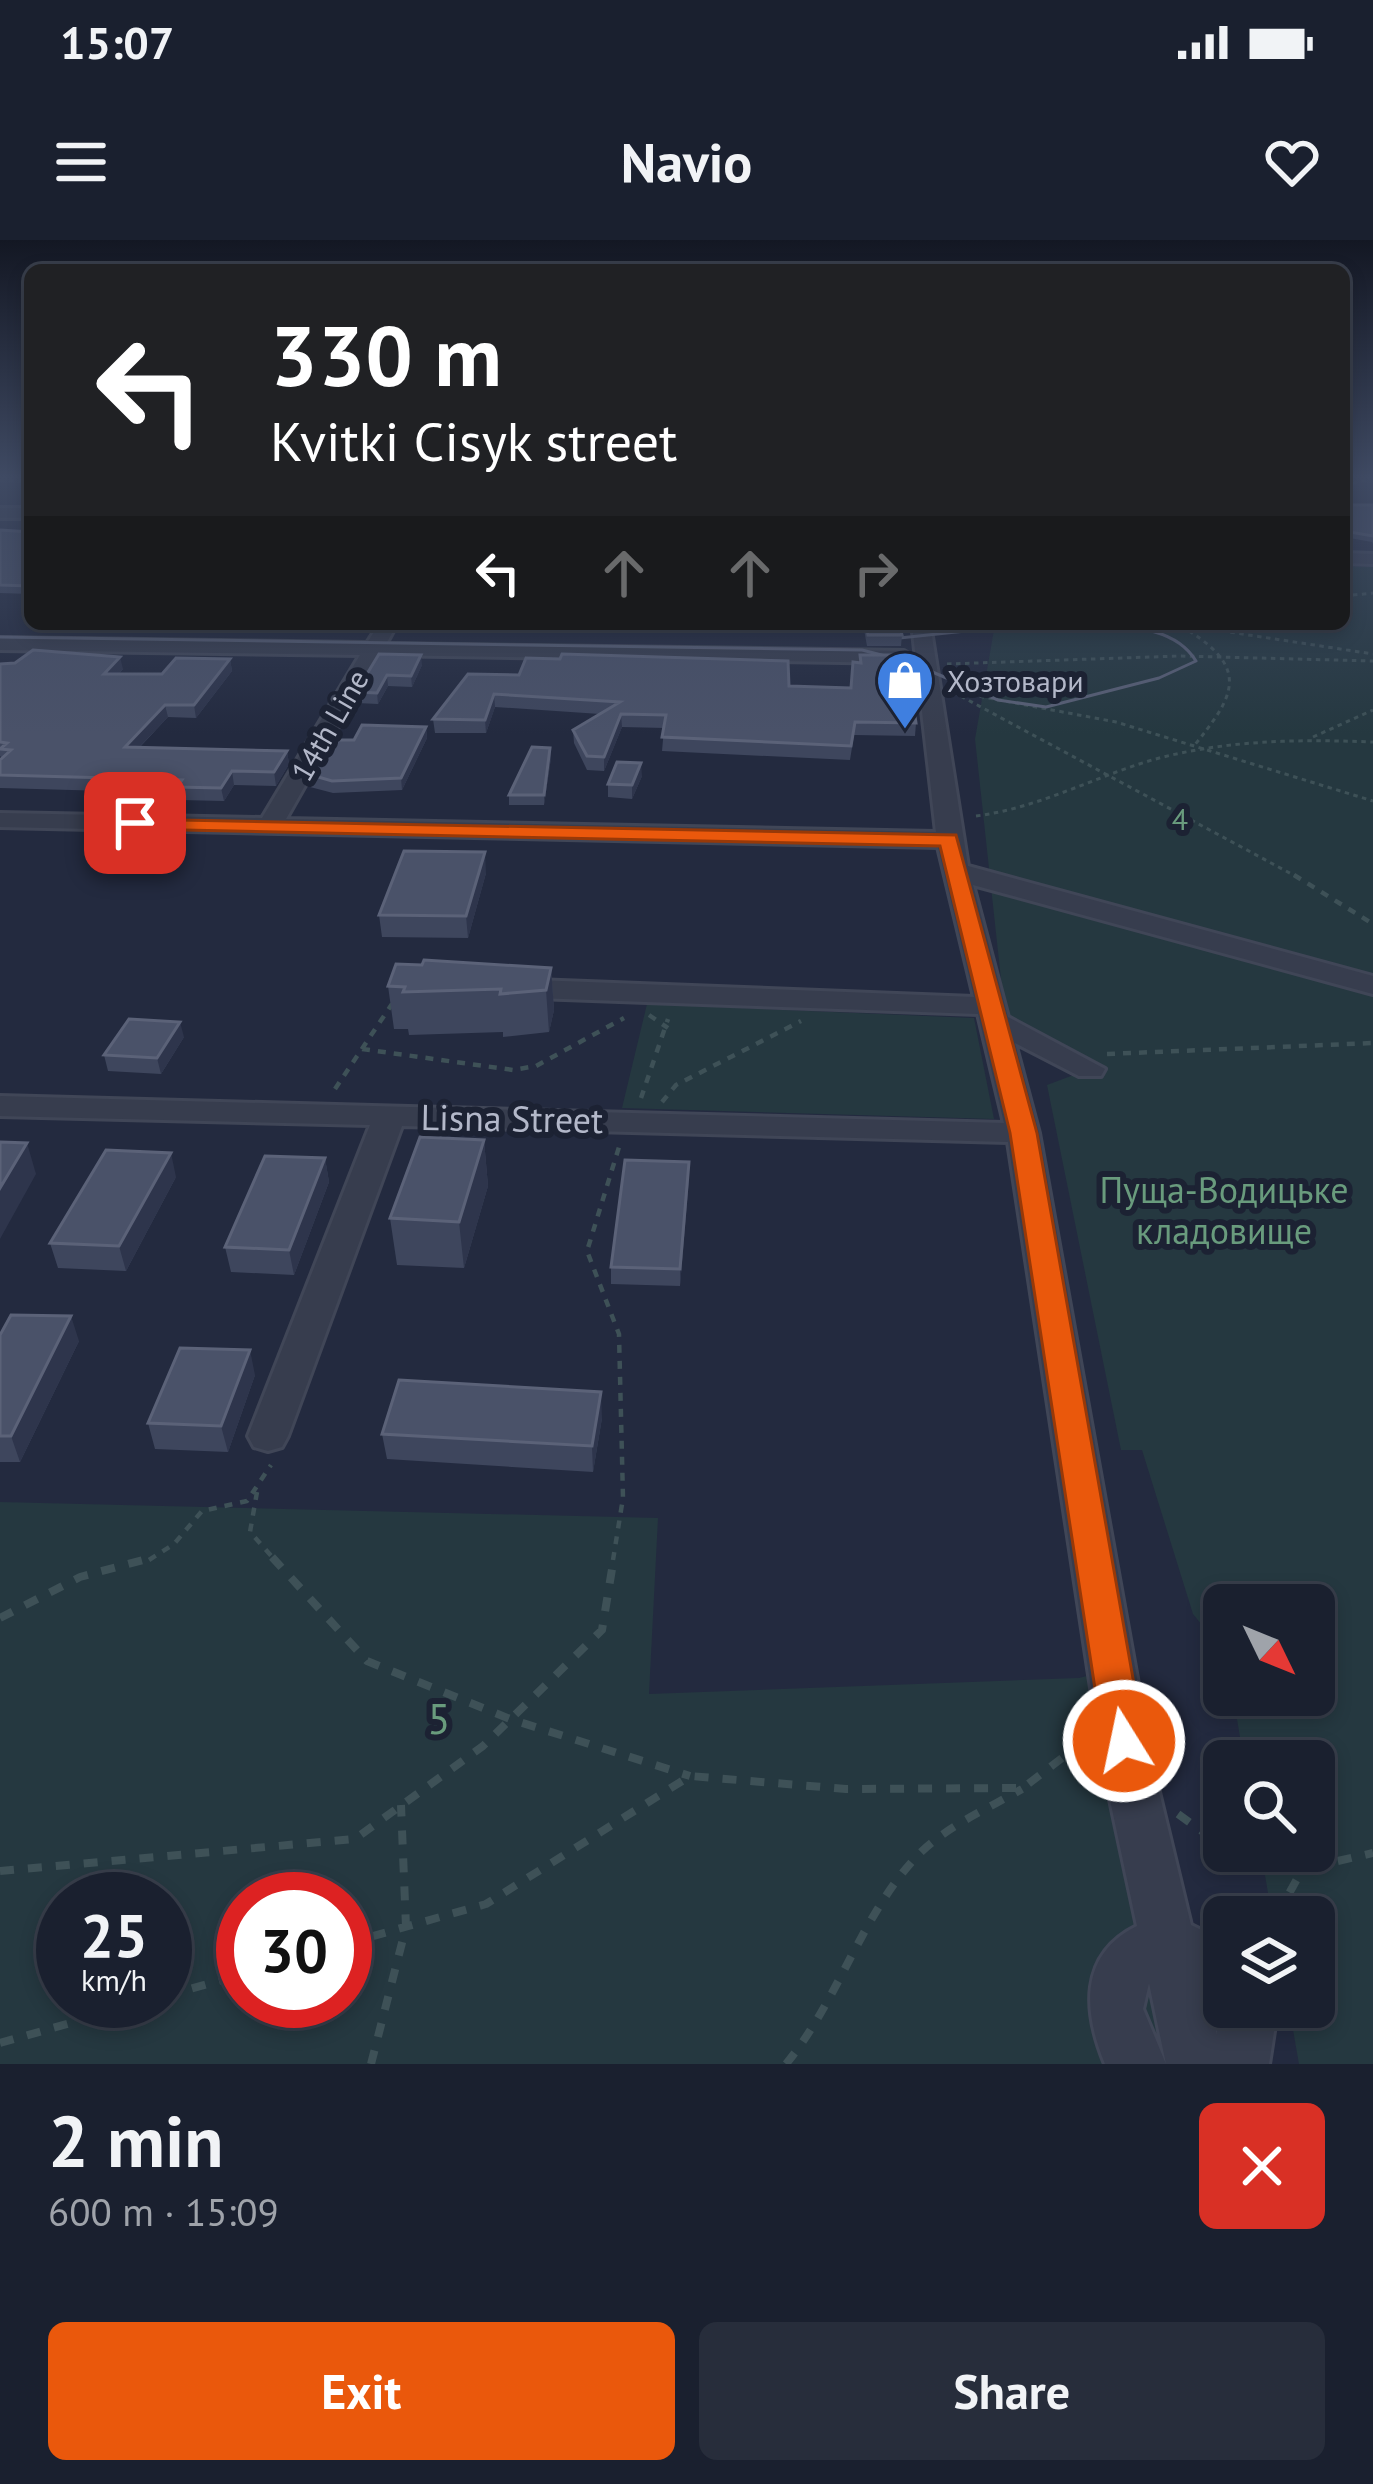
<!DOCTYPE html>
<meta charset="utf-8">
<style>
:root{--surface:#1a202f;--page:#272d3b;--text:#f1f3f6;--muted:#9fa3aa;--line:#383e4b;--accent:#ea580c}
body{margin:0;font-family:"PT Sans",sans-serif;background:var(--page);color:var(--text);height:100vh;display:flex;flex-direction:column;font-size:45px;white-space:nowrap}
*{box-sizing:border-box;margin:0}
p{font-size:39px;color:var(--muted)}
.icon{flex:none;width:66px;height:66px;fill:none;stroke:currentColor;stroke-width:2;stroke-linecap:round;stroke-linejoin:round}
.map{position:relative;height:1824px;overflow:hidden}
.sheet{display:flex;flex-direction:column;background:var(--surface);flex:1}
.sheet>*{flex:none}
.hud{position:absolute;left:24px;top:24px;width:1326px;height:366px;border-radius:18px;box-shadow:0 6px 18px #0003,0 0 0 3px var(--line);background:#202124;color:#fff;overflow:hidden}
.needle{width:78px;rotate:133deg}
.buttons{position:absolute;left:1203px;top:1344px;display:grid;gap:24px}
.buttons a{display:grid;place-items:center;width:132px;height:132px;border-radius:18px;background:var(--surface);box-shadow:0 6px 18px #0003,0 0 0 3px var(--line);font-size:60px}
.speed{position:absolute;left:36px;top:1632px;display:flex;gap:24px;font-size:60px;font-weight:700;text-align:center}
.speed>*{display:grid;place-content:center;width:156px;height:156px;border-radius:50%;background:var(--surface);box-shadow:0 6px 18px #0003,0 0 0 3px var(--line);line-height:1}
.speed small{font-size:30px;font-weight:400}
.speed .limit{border:18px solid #d22;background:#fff;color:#111}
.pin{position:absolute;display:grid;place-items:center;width:102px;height:102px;color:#fff;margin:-51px;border-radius:24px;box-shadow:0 6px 18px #0006}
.me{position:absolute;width:132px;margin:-66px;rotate:350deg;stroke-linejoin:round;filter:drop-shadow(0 0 9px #0008)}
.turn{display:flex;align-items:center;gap:42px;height:252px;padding:0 48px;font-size:54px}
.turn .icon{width:156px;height:156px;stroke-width:2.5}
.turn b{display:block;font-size:84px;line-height:102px}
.lanes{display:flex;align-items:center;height:114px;padding:0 48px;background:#0003;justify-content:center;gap:60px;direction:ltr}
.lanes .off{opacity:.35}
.round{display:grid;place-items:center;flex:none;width:126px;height:126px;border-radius:18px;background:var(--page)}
.overview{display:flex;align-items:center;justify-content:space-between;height:204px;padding:0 48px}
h1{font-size:72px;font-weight:600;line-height:90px}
.button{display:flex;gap:24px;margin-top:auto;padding:24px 48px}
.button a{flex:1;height:138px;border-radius:18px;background:var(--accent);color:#fff;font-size:48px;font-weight:600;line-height:138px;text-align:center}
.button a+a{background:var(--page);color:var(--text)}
.status{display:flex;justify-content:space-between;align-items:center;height:84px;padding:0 60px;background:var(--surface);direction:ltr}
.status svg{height:33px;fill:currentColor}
header{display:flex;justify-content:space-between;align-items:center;height:156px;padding:0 48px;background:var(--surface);font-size:54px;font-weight:600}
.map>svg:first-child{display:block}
.green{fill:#253840;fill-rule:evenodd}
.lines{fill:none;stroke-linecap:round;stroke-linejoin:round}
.river{fill:#161f3d;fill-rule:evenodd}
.minor-casing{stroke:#404657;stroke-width:6}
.path-far2{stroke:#3e5157;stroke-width:3;stroke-dasharray:4.5 4.5;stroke-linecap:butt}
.path-far1{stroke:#3e5157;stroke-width:4.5;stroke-dasharray:8 8;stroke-linecap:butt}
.path{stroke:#3e5157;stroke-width:8;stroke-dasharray:14 14;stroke-linecap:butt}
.minor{fill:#373d4e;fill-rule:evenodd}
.tram{stroke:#596076;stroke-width:3}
.wall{fill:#3e465d}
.shaded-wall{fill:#2e354c}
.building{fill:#4a5269;stroke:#5b6278;stroke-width:3}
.route{fill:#ea580c;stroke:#983908;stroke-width:3}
.labels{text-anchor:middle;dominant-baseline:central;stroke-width:12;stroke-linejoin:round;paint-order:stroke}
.far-poi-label{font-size:30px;fill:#b3b8c9;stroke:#1c2233;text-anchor:start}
.far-street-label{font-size:30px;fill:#b3b8c9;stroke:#1c2233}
.far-park-label{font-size:30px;fill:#699b7d;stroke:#1c2233}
.street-label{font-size:36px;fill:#b3b8c9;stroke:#1c2233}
.park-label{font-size:36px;fill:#699b7d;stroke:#1c2233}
.near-park-label{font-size:42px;fill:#699b7d;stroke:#1c2233}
</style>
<div class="status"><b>15:07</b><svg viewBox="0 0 49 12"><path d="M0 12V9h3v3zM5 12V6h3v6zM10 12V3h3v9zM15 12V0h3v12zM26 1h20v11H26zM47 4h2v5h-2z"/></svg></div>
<header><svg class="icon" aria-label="menu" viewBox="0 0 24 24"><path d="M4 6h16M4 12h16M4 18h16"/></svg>Navio<svg class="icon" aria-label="heart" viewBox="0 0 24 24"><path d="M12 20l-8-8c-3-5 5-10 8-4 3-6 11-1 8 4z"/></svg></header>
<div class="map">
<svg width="1373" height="1824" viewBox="0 0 1373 1824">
<rect width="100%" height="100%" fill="#232a3f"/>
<!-- green -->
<path class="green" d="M1344,326L1373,327V1824H1299L1289,1767H1314V1677H1272L1261,1611H1314V1521H1244L1233,1455H1314V1365H1224V1412L1193,1374L1142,1210H1121L1047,845L1095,827L1005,776L975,499L995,384H1344Z
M647,764L974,778L994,879L622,868Z
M0,1262L658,1278L649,1454L1079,1438L1111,1430L1196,1824H0ZM63,1659H165V1761H63ZM243,1659H345V1761H243Z"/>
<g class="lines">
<!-- river -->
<path class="river" d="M1344,239H1361L1344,250Z"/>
<defs>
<path id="minor" d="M0,268H30V278H0Z
M1344,313L1373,314V324L1344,323Z
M379,384H397L386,404L904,411L914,417L904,423L379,415L286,579L936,592L912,384H930L968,626L1373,736V754L973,645L1008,777L1105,829L1101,836H1079L1015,803L1039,893L1153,1527L1191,1685L1224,1701V1767H1269L1275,1785L1269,1824H1166L1149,1743L1143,1769L1166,1824H1105C1084,1773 1078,1715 1137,1686L1103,1527L1008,902L402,886L288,1196L282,1207L268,1211L254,1207L248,1196L370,885L0,876V856L1004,883L978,774L509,757L495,748L509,739L974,757L938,607L0,587V573L262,578L360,415L0,410V398L367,403ZM1208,1759L1215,1762L1217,1795Z"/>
</defs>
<!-- minor casing -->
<use href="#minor" class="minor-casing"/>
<!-- path-far2 -->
<path class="path-far2" d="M0,240L30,242
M1344,246L1369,239
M1344,356L1373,353
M1177,384L1373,414
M1189,391C1251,430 1233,458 1193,507
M944,392L1005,384
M947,424L1180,416L1373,421
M953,452L1299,638
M962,453L1116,482L1373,561
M1313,497L1373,470
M976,576C1038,568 1092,538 1152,520C1224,500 1299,499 1373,502"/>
<!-- path-far1 -->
<path class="path-far1" d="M1294,635L1373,684
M649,775L668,788
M362,809L513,830L536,826L624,778
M1107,814L1373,803
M335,849L392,764
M641,858L668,779
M662,862L676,845L801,781
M257,1252L250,1292L275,1320
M149,1320L174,1304L202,1271L247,1261L271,1225
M613,1320L623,1258L619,1094L587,1011L619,907"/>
<!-- path -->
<path class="path" d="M272,1317L367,1421L510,1479L690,1536
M0,1378L80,1337L154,1317
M1178,1574L1224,1607
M1230,1611L1294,1631L1373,1613
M0,1631L355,1599L483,1506L602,1390L614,1317
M1276,1677L1302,1630
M345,1704L486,1664L690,1536L846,1549L1023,1548L1084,1501
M165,1756L243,1734
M0,1803L148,1761
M371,1824L406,1687L401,1565
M786,1824C839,1760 862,1672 920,1613C949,1585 987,1569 1022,1549"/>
<!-- minor -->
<use href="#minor" class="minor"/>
<!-- tram -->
<path class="tram" d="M0,397L862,410L909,422L998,460L1046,467L1159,438L1196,421C1174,385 1125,387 1087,384
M871,401L1032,384"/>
</g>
<!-- wall -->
<path class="wall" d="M1344,265H1373V304L1372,302L1344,297Z
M0,290L30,292V354L0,353Z
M863,384H899L902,395L901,406H867Z
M379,414L422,425L412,447L388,446L378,464L357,463L356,452Z
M860,415L916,483L915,496L854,495L850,520L662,511L664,488L622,487L604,531L587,530L574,503L573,490L600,474L495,467L486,493H435L433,479L468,434L851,448L860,423Z
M230,419L232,431L196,478L168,477L140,507L287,511L289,524L276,546L234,545L224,561L180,560L178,553L0,548V520L2,518L0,516V424L123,429L119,434H162Z
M426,487L427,498L402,550L333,553L310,547L308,534L354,500Z
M550,508L551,518L544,565H509V555Z
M642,536L632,559L608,557V544Z
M486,633L468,698L382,697L379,675Z
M551,728L554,770L549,792L503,797V792L409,795L408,789H394L388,746Z
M184,797L161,834L108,831L104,815Z
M484,900L488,946L464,1028L397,1025L390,978Z
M325,918L329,942L294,1035L231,1032L225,1007Z
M176,937L126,1031L58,1028L50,1003Z
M689,938L680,1046L611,1044V1027Z
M0,1095L79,1101L20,1222H0Z
M255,1135L228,1212L155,1209L148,1183Z
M602,1178L593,1232L387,1219L382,1194Z"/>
<!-- shaded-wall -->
<path class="shaded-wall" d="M421,415L422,425L412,447L411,436Z
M120,417L123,429L107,447L104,434Z
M230,419L232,431L196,478L194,465Z
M387,435L388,446L378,464L377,453Z
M494,454L495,467L486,493L485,480Z
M165,465L168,477L127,520L125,507Z
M621,474L622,487L604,531V517Z
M426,487L427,498L402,550L401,538Z
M550,508L551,518L544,565V555Z
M287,511L289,524L276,546L274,532Z
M641,523L642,536L632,559V545Z
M232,531L234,545L224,561L221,548Z
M485,612L486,633L468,698L466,676Z
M551,728L554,770L549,792L546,750Z
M180,782L184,797L161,834L157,818Z
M484,900L488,946L464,1028L459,982Z
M27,903L36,934L0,999V948Z
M171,913L176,937L126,1031L119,1006Z
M325,918L329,942L294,1035L289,1010Z
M689,922V938L680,1046V1029Z
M71,1076L79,1101L20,1222L11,1196Z
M250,1110L255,1135L228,1212L221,1186Z
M601,1152L602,1178L593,1232L592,1206Z"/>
<!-- building -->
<path class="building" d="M1344,265H1373V296L1344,291Z
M0,290L30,292V346L0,345Z
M866,384H899L902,395H868Z
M33,410L120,417L104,434H162L176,418L230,419L194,465H165L125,507L287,511L274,532L232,531L221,548L177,547L182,540L0,535V520L11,510L0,509L7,503L0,502V424L15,423Z
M379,414L421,415L411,436L387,435L377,453L356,452Z
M562,414L788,421L789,446L851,448L853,422L861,423L860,415H906L916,483L855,482L851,506L662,497L666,475L621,474L604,517L587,516L573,490L620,462L494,454L485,480L433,479L468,434L519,435L526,418L560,419Z
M362,485L426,487L401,538L332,541L308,534L329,500H354Z
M532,507L550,508L544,555H509Z
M617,522L641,523L632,545L608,544Z
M404,611L485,612L466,676L379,675Z
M424,720L551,728L546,750L500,754L501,749L403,752L405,747L388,746L396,724L422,725Z
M129,779L180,782L157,818L104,815Z
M420,897L484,900L459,982L390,978Z
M0,902L27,903L0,948Z
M106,910L171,913L119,1006L50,1003Z
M265,916L325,918L289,1010L225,1007Z
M625,920L689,922L680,1029L611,1027Z
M11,1075L71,1076L11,1196H0V1095Z
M180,1108L250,1110L221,1186L148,1183Z
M399,1140L601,1152L592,1206L382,1194Z"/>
<!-- sky -->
<linearGradient id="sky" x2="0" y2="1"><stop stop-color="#131723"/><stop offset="0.48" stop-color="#3f4a63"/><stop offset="1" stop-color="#3f4a63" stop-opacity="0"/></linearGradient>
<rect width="1373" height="494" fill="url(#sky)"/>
<!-- route -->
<path class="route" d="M128,579L956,595L1037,893L1144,1501L1138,1514L1124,1519L1109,1514L1103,1501L1010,893L940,606L135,589L128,587Z"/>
<!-- icons -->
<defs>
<symbol id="shop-pin" viewBox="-11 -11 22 30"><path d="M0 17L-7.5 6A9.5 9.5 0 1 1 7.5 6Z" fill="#3f7fe0" stroke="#1c2233"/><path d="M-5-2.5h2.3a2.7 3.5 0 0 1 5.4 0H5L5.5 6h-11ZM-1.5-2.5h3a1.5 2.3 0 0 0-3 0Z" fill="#fff"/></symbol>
</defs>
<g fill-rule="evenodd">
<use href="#shop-pin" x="872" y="407" width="66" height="90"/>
</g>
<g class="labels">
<!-- far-poi labels -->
<g class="far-poi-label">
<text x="947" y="440">Хозтовари</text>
</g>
<!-- far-street labels -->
<g class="far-street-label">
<text transform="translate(329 485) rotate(-60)">14th Line</text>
</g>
<!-- far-park labels -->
<g class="far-park-label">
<text x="1180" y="578">4</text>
</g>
<!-- street labels -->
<g class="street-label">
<text transform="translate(512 878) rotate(1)">Lisna Street</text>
</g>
<!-- park labels -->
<g class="park-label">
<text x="1224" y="949">Пуща-Водицьке<tspan x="1224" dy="41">кладовище</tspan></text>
</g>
<!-- near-park labels -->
<g class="near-park-label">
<text x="439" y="1478">5</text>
</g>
</g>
</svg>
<div class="buttons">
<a><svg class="needle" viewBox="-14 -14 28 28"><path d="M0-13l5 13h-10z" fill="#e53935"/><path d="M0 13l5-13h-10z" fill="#9fa3aa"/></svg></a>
<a><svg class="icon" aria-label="search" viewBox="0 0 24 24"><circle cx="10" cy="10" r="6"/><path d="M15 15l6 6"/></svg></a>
<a><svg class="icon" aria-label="layers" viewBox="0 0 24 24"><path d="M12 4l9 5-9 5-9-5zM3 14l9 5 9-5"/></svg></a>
</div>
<div class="speed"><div>25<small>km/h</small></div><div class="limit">30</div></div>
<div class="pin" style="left:135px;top:583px;background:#d93025"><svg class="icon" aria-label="arrive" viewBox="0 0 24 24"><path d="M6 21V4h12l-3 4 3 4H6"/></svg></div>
<svg class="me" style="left:1124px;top:1501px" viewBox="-20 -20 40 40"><circle r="17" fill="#ea580c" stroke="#fff" stroke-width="3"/><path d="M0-11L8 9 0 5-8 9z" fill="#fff"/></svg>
<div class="hud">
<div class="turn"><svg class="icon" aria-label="left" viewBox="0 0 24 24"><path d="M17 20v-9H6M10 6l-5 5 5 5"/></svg><div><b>330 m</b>Kvitki Cisyk street</div></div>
<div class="lanes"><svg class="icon" aria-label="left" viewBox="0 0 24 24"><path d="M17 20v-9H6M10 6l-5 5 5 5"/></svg><svg class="icon off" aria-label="ahead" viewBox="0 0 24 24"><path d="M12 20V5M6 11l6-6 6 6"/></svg><svg class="icon off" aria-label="ahead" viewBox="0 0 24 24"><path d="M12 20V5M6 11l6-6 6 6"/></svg><svg class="icon off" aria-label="right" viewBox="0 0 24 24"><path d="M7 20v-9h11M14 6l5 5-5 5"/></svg></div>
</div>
</div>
<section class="sheet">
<div class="overview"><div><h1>2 min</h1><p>600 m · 15:09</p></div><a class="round" style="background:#d93025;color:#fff"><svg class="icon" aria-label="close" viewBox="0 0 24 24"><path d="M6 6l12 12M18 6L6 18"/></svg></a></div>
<div class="button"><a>Exit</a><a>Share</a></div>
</section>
